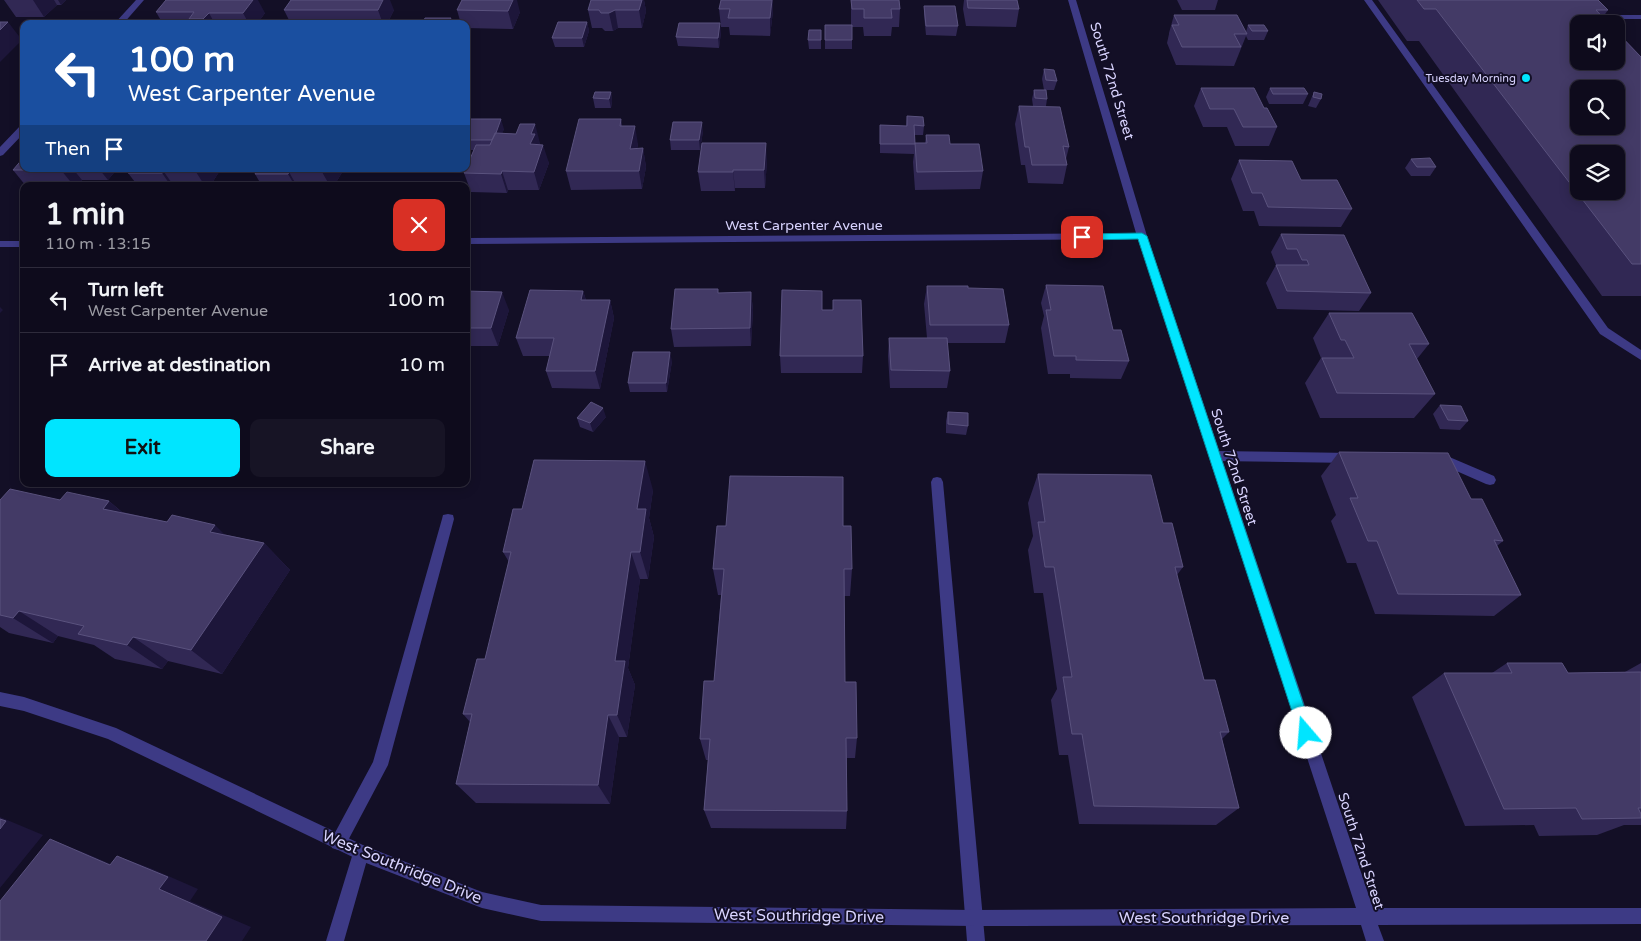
<!DOCTYPE html>
<meta charset="utf-8">
<style>
:root{--surface:#0e0b1c;--page:#171425;--text:#f1f3f6;--muted:#9b9ba3;--line:#2e2b3b;--accent:#00e5ff}
body{margin:0;font-family:"Varela Round",sans-serif;background:var(--page);color:var(--text);height:100vh;display:flex;flex-direction:column;font-size:19px;white-space:nowrap}
*{box-sizing:border-box;margin:0}
p{font-size:16px;color:var(--muted)}
.icon{flex:none;width:28px;height:28px;fill:none;stroke:currentColor;stroke-width:2;stroke-linecap:round;stroke-linejoin:round}
.map{position:relative;flex:1;overflow:hidden}
.panel{position:absolute;left:20px;top:182px;width:450px;height:305px;display:flex;flex-direction:column;background:var(--surface);border-radius:10px;box-shadow:0 2px 12px #0003,0 0 0 1px var(--line)}
.panel>*{flex:none}
.guide{position:absolute;left:20px;top:20px;width:450px;height:152px;border-radius:10px;box-shadow:0 2px 12px #0003,0 0 0 1px var(--line);background:#1a4fa0;color:#fff;overflow:hidden}
.tools{position:absolute;left:1570px;top:15px;display:grid;gap:10px}
.tools a{display:grid;place-items:center;width:55px;height:55px;border-radius:10px;background:var(--surface);box-shadow:0 2px 12px #0003,0 0 0 1px var(--line);font-size:25px}
.pin{position:absolute;display:grid;place-items:center;width:42px;height:42px;color:#fff;margin:-21px;border-radius:10px;box-shadow:0 2px 8px #0006}
.me{position:absolute;width:55px;margin:-28px;rotate:342deg;stroke-linejoin:round;filter:drop-shadow(0 0 4px #0008)}
.turn{display:flex;align-items:center;gap:18px;height:105px;padding:0 25px;font-size:22px}
.turn .icon{width:65px;height:65px;stroke-width:2.5}
.turn b{display:block;font-size:35px;line-height:42px}
.then{display:flex;align-items:center;height:48px;padding:0 25px;background:#0003;gap:10px;font-size:19px}
.round{display:grid;place-items:center;flex:none;width:52px;height:52px;border-radius:10px;background:var(--page)}
.head{display:flex;align-items:center;justify-content:space-between;height:85px;padding:0 25px}
h1{font-size:30px;font-weight:800;line-height:38px}
.button{display:flex;gap:10px;margin-top:auto;padding:10px 25px}
.button a{flex:1;height:58px;border-radius:10px;background:var(--accent);color:#111;font-size:20px;font-weight:800;line-height:58px;text-align:center}
.button a+a{background:var(--page);color:var(--text)}
ul{padding:0;list-style:none}
li{display:flex;align-items:center;gap:15px;height:65px;padding:0 25px;border-top:1px solid var(--line)}
li div{flex:1}
li b{display:block;font-size:19px}
li em{font-style:normal}
.map>svg:first-child{display:block}
.lines{fill:none;stroke-linecap:round;stroke-linejoin:round}
.lane{fill:#3d3a85;fill-rule:evenodd}
.street{fill:#3d3a85;fill-rule:evenodd}
.wall{fill:#312854}
.shaded-wall{fill:#1d163a}
.building{fill:#433a66;stroke:#5a527e;fill-rule:evenodd}
.route{fill:#00e5ff;stroke:#0095a6}
.poi-dot{fill:#00e5ff;stroke:#130f26;stroke-width:2}
.labels{text-anchor:middle;dominant-baseline:central;stroke-width:4;stroke-linejoin:round;paint-order:stroke}
.far-poi-label{font-size:11px;fill:#d9d4ff;stroke:#130f26;text-anchor:end}
.street-label{font-size:14px;fill:#d9d4ff;stroke:#130f26}
.near-street-label{font-size:16px;fill:#d9d4ff;stroke:#130f26}
</style>
<div class="map">
<svg width="1641" height="941" viewBox="0 0 1641 941">
<rect width="100%" height="100%" fill="#130f26"/>
<g class="lines">
<!-- lane -->
<path class="lane" d="M1364,0H1372L1608,328L1641,350V360L1600,334Z
M1591,15H1641V19H1591Z
M1215,451L1352,453L1356,454L1358,458L1356,462L1352,463L1215,461L1211,459L1209,456L1211,453Z
M1440,453L1494,476L1496,480L1494,484L1490,485L1486,484L1436,462L1434,458L1436,454Z
M937,477L941,478L943,482L985,941H967L931,482L933,478Z
M448,514L453,515L454,519L388,765L344,848L338,850L332,848L330,842L373,762L442,519L443,515Z
M361,845L367,847L369,853L344,941H326L353,853L355,847Z"/>
<!-- street -->
<path class="street" d="M136,0H144L123,24H114Z
M1068,0H1076L1147,236L1373,908H1641V924L1378,925L1384,941H1366L1361,925L974,926L541,921L482,908L361,861L108,739L24,711L0,706V692L24,697L116,728L365,846L482,892L541,905L974,910L1356,908L1138,239L466,244V238L1136,233Z
M24,124V133L3,155L0,156V147L21,125Z
M0,241H24V247H0Z"/>
</g>
<!-- wall -->
<path class="wall" d="M4,0H66L61,5H57L44,17H16Z
M166,0L265,13L257,24H163L156,12Z
M291,0L394,10L387,24H291L284,10Z
M462,0L520,12L513,29L466,28V24H461L457,10Z
M591,0H644L646,11L642,28H618L613,31H605L602,28H592L588,10Z
M851,0H899L900,9L899,27H892L891,36H864L863,27H852V49H825V25H851Z
M964,0H1017L1019,9L1016,27L966,26L963,9Z
M1177,0H1218L1215,10H1182Z
M1378,0H1598L1608,10L1603,17L1641,57V296H1602L1419,41H1407Z
M924,6L958,26L956,36L926,35L924,15Z
M719,9L773,11L770,36L730,35L729,27H721Z
M1174,15L1246,32L1248,25L1268,31L1264,40H1248L1246,36L1234,66L1176,65L1167,43L1169,34V33Z
M587,22L589,31L584,47H555L552,38Z
M821,30V49H809L808,40Z
M721,32L719,48L678,46L676,37Z
M1044,69L1057,81L1054,90H1044L1042,79Z
M1201,88L1264,108L1277,127L1269,146H1235L1227,127H1203L1194,106Z
M1270,88L1308,94L1303,104H1269L1266,97Z
M1034,90L1047,99L1046,106L1069,147L1066,159L1067,165L1063,184L1028,183L1025,165H1021L1015,124L1019,106H1033L1032,99Z
M611,92L612,101L611,108H595L593,98Z
M1314,92L1321,99L1316,108L1308,106Z
M907,116L924,126L923,135H914L915,143H925L926,135L950,144L983,171L980,189L915,190L913,162L914,154L880,153V125L906,126Z
M621,119L622,126L638,144L637,149L643,148L646,167L642,189L571,190L566,171Z
M466,125L504,129L502,133L540,143L539,145L549,163L539,190H508L507,193L471,192L464,173L474,150H466Z
M703,131L700,150H671L670,140Z
M1411,159L1436,167L1430,176H1411L1405,168Z
M1239,160L1301,180L1352,209L1341,227L1259,226L1254,211H1243L1231,179Z
M767,161L765,188H735V191H701L698,172Z
M24,169H117L108,180H82L78,186H26L13,170Z
M131,169H221L210,186H138L128,173Z
M258,169H344L334,186H262L255,174Z
M1281,234L1371,293L1359,311L1277,309L1266,283L1276,265L1271,252Z
M1046,285L1113,330L1129,361L1121,379L1070,378V374H1048L1041,328L1044,316L1041,303Z
M927,286L1009,325L1005,343H947L950,371L947,388H890L888,356L889,338H927L924,304Z
M466,288L468,291L509,310L498,346H466Z
M583,291L586,300H610L614,318L600,389L552,388L546,371L550,356H523L516,338Z
M751,292L753,310L751,346L674,347L671,329Z
M822,310L863,356L862,373H781L780,356Z
M1329,313L1429,344L1417,359L1435,394L1414,418H1320L1305,383L1321,358L1313,338Z
M672,361L667,392H630L628,383Z
M1440,405L1468,421L1460,430L1440,429L1433,414Z
M948,412L968,426L966,435L946,433V421Z
M606,417L593,432L580,427L577,418Z
M1339,452L1471,499L1503,541L1497,546L1521,595L1494,616L1375,614L1356,563H1347L1331,521L1336,515L1321,476Z
M1038,474L1163,523L1183,567L1177,575L1204,680L1229,732L1222,739L1239,808L1216,825L1079,824L1068,755H1059L1051,700L1057,689L1043,593H1034L1028,550L1033,536L1028,503Z
M653,490L649,518L654,537L648,579H640L628,668L635,685L627,737H619L610,804L476,803L456,784L470,722L463,714L485,659L509,562L503,552L522,509Z
M0,500L109,501L122,512L264,543L290,570L222,674L168,661L162,669L115,659L94,645L58,636L53,643L9,633L0,627Z
M843,526L852,569L850,596H844L845,682L857,738L855,758H847V811L846,829L711,828L704,810L708,760H706L700,739L714,681L721,595H718L713,569Z
M1507,663L1568,673L1625,672L1641,663V825H1624L1597,835L1539,836L1534,825L1465,826L1412,697L1444,673H1492Z"/>
<!-- shaded-wall -->
<path class="shaded-wall" d="M33,0H54L57,5L44,17Z
M58,0H66L61,5Z
M253,0H258L265,13L257,24H249L243,13Z
M383,0H390L394,10L387,24H383L378,10Z
M513,0H517L520,12L513,29L508,11Z
M642,0H644L646,11L642,28L639,10Z
M772,0H773V11L770,36V18Z
M615,10L618,28L613,31L609,13Z
M209,13L215,24H206L203,19Z
M451,18L453,24H448Z
M8,22L22,40L0,62V30Z
M587,22L589,31L584,47L582,38Z
M720,23L721,32L719,48L718,38Z
M611,92L612,101L611,108L609,99Z
M501,119L504,129L496,150L493,140Z
M702,122L703,131L700,150L699,140Z
M535,124L540,143L538,147L530,144L531,134Z
M635,126L638,144L634,167L630,149Z
M766,143L767,161L765,188L764,170Z
M543,145L549,163L539,190L534,172Z
M643,148L646,167L642,189L639,171Z
M62,169H73L82,180L78,186H74L61,170Z
M99,169H117L108,180Z
M198,169H221L210,186H205L196,172Z
M324,169H344L334,186H330L322,172Z
M733,170L735,188V191L733,172Z
M502,171L508,190L507,193L501,174Z
M164,172L174,186H171L162,173Z
M289,172L297,186H295L288,174Z
M583,291L589,309L581,300Z
M502,292L509,310L498,346L491,328Z
M751,292L753,310L751,346L750,328Z
M610,300L614,318L600,389L595,371Z
M0,307L3,310L0,313Z
M670,352L672,361L667,392L666,383Z
M603,408L606,417L593,432L590,423Z
M645,461L653,490L649,518L654,537L648,579L640,552L637,509Z
M109,501L142,530L103,509Z
M215,525L243,553L210,532Z
M264,543L290,570L222,674L191,650Z
M631,552L640,579L628,668L635,685L627,737L617,715L615,661Z
M19,611L58,636L53,643L13,618Z
M133,637L168,661L162,669L127,645Z
M608,715L619,737L610,804L598,785Z
M0,817L43,835L0,888Z
M50,839L85,853L143,878L110,865Z
M117,856L150,868L198,889L190,901L251,927L242,941H206L159,889Z"/>
<!-- building -->
<path class="building" d="M166,0H253L243,13H209L203,19H189L194,12H156Z
M291,0H383L378,10H284Z
M462,0H513L508,11L457,10Z
M591,0H642L639,10H615L609,13H601L599,10H588Z
M721,0H772L770,18H728L730,9H719Z
M851,0H899L900,9H891L892,18H864V9H852Z
M967,0H1017L1019,9L968,8Z
M1417,0H1598L1608,10H1596L1609,24H1579V61H1616V31L1641,57V264H1632L1436,9H1424ZM1579,89H1616V126H1579ZM1579,154H1616V191H1579Z
M924,6H955L958,26H926Z
M1174,15H1237L1247,34H1234L1241,47H1182L1172,25H1179Z
M425,18H451L448,24H422Z
M0,22H8L0,30Z
M558,22H587L582,38H552Z
M679,23H720L718,38L676,37Z
M825,25H852V40H825Z
M1248,25H1264L1268,31H1252Z
M809,30H821V40H808Z
M1044,69L1054,70L1057,81L1046,80Z
M1201,88H1254L1264,108H1267L1277,127H1243L1234,109H1210Z
M1270,88H1304L1308,94H1273Z
M1034,90H1046L1047,99L1035,98Z
M595,92H611L609,99L593,98Z
M1314,92L1322,94L1321,99L1313,97Z
M1019,106L1060,107L1069,147L1063,146L1067,165H1032L1029,147H1025Z
M907,116L923,117L924,126L914,125L915,144H880V125L907,126Z
M469,119H501L496,133L492,140H466V125Z
M579,119H621L620,126H635L630,149L643,148L639,171H566Z
M673,122H702L699,140H670Z
M520,124H535L531,134H535L530,144L543,145L534,172L502,171L501,174L464,173L476,145H490L495,133L516,134Z
M926,135H949L950,144H979L983,171L917,172L915,143H927Z
M702,143H766L764,170H733V172H698Z
M24,157V169H62L61,170H13Z
M1430,158L1436,167H1417L1411,159Z
M1239,160L1292,161L1301,180H1337L1352,209L1268,207L1262,193H1252Z
M131,169H198L196,172H164L162,173H128Z
M258,169H324L322,172H289L288,174H255Z
M1281,234L1344,235L1371,293L1287,291L1276,265H1309L1307,260H1302L1297,249H1287Z
M1046,285L1103,286L1113,330H1121L1129,361L1076,360V356H1054L1046,310H1051Z
M927,286H968V288L1003,289L1009,325H930Z
M675,289H718V293L751,292L750,328L671,329Z
M530,290L583,291L581,300H610L595,371H546L554,338H516Z
M782,290L822,291V310H833V300H861L863,356H780Z
M466,291L502,292L491,328H466Z
M1329,313H1412L1429,344H1409L1435,394L1337,393L1322,358H1354L1345,340H1341Z
M889,338H947L950,371L891,370Z
M633,352H670L666,383H628Z
M591,402L603,408L590,423L577,418Z
M1440,405L1461,406L1468,421L1448,420Z
M948,412L968,413V426L948,424Z
M1339,452L1448,453L1471,499H1482L1503,541L1494,540L1521,595L1398,594L1377,541H1368L1350,498H1358Z
M534,460L645,461L637,509H646L640,552H631L615,661H625L617,715H608L598,785L456,784L472,714H463L477,659H485L511,552H503L513,509H522Z
M1038,474L1151,475L1163,523H1172L1183,567H1175L1204,680H1215L1229,732H1220L1239,808L1094,806L1082,734H1072L1063,677H1072L1054,567H1045L1038,522H1045Z
M730,476L843,477V526H851L852,569H844L845,682H856L857,738H846L847,811L704,810L710,739H700L704,681H714L724,569H713L717,526H726Z
M10,489L60,500L67,492L109,501L103,509L167,522L172,515L215,525L210,532L264,543L191,650L133,637L127,645L78,634L84,626L19,611L13,618L0,615V500Z
M1507,663H1562L1568,673L1641,672V808H1638L1641,814V818L1582,819L1576,808L1504,809L1444,673H1512Z
M0,819L6,821L0,829Z
M50,839L110,865L117,856L168,877L159,889L222,917L206,941H0V901Z"/>
<!-- route -->
<path class="route" d="M1142,233L1147,236L1313,733L1311,738L1306,740L1301,738L1299,733L1138,239L1082,240L1078,237L1082,234Z"/>
<!-- markers -->
<circle class="poi-dot" cx="1526" cy="78" r="5"/>
<g class="labels">
<!-- far-poi labels -->
<g class="far-poi-label">
<text x="1516" y="78">Tuesday Morning</text>
</g>
<!-- street labels -->
<g class="street-label">
<text transform="translate(1112 81) rotate(73)">South 72nd Street</text>
<text x="804" y="225">West Carpenter Avenue</text>
<text transform="translate(1234 467) rotate(72)">South 72nd Street</text>
<text transform="translate(1361 851) rotate(72)">South 72nd Street</text>
</g>
<!-- near-street labels -->
<g class="near-street-label">
<text transform="translate(402 867) rotate(22)">West Southridge Drive</text>
<text transform="translate(799 916) rotate(1)">West Southridge Drive</text>
<text x="1204" y="918">West Southridge Drive</text>
</g>
</g>
</svg>
<div class="tools">
<a><svg class="icon" aria-label="sound" viewBox="0 0 24 24"><path d="M4 9h4l5-4v14l-5-4H4zM17 9q2 3 0 6"/></svg></a>
<a><svg class="icon" aria-label="search" viewBox="0 0 24 24"><circle cx="10" cy="10" r="6"/><path d="M15 15l6 6"/></svg></a>
<a><svg class="icon" aria-label="layers" viewBox="0 0 24 24"><path d="M12 4l9 5-9 5-9-5zM3 14l9 5 9-5"/></svg></a>
</div>
<div class="pin" style="left:1082px;top:237px;background:#d93025"><svg class="icon" aria-label="arrive" viewBox="0 0 24 24"><path d="M6 21V4h12l-3 4 3 4H6"/></svg></div>
<svg class="me" style="left:1306px;top:733px" viewBox="-20 -20 40 40"><circle r="19" fill="#fff"/><path d="M0-13L10 11 0 6-10 11z" fill="#00e5ff"/></svg>
<div class="guide">
<div class="turn"><svg class="icon" aria-label="left" viewBox="0 0 24 24"><path d="M17 20v-9H6M10 6l-5 5 5 5"/></svg><div><b>100 m</b>West Carpenter Avenue</div></div>
<div class="then">Then<svg class="icon" aria-label="arrive" viewBox="0 0 24 24"><path d="M6 21V4h12l-3 4 3 4H6"/></svg></div>
</div>
<section class="panel">
<div class="head"><div><h1>1 min</h1><p>110 m · 13:15</p></div><a class="round" style="background:#d93025;color:#fff"><svg class="icon" aria-label="close" viewBox="0 0 24 24"><path d="M6 6l12 12M18 6L6 18"/></svg></a></div>
<ul>
<li><svg class="icon" aria-label="left" viewBox="0 0 24 24"><path d="M17 20v-9H6M10 6l-5 5 5 5"/></svg><div><b>Turn left</b><p>West Carpenter Avenue</p></div><em>100 m</em></li>
<li><svg class="icon" aria-label="arrive" viewBox="0 0 24 24"><path d="M6 21V4h12l-3 4 3 4H6"/></svg><div><b>Arrive at destination</b></div><em>10 m</em></li>
</ul>
<div class="button"><a>Exit</a><a>Share</a></div>
</section>
</div>
